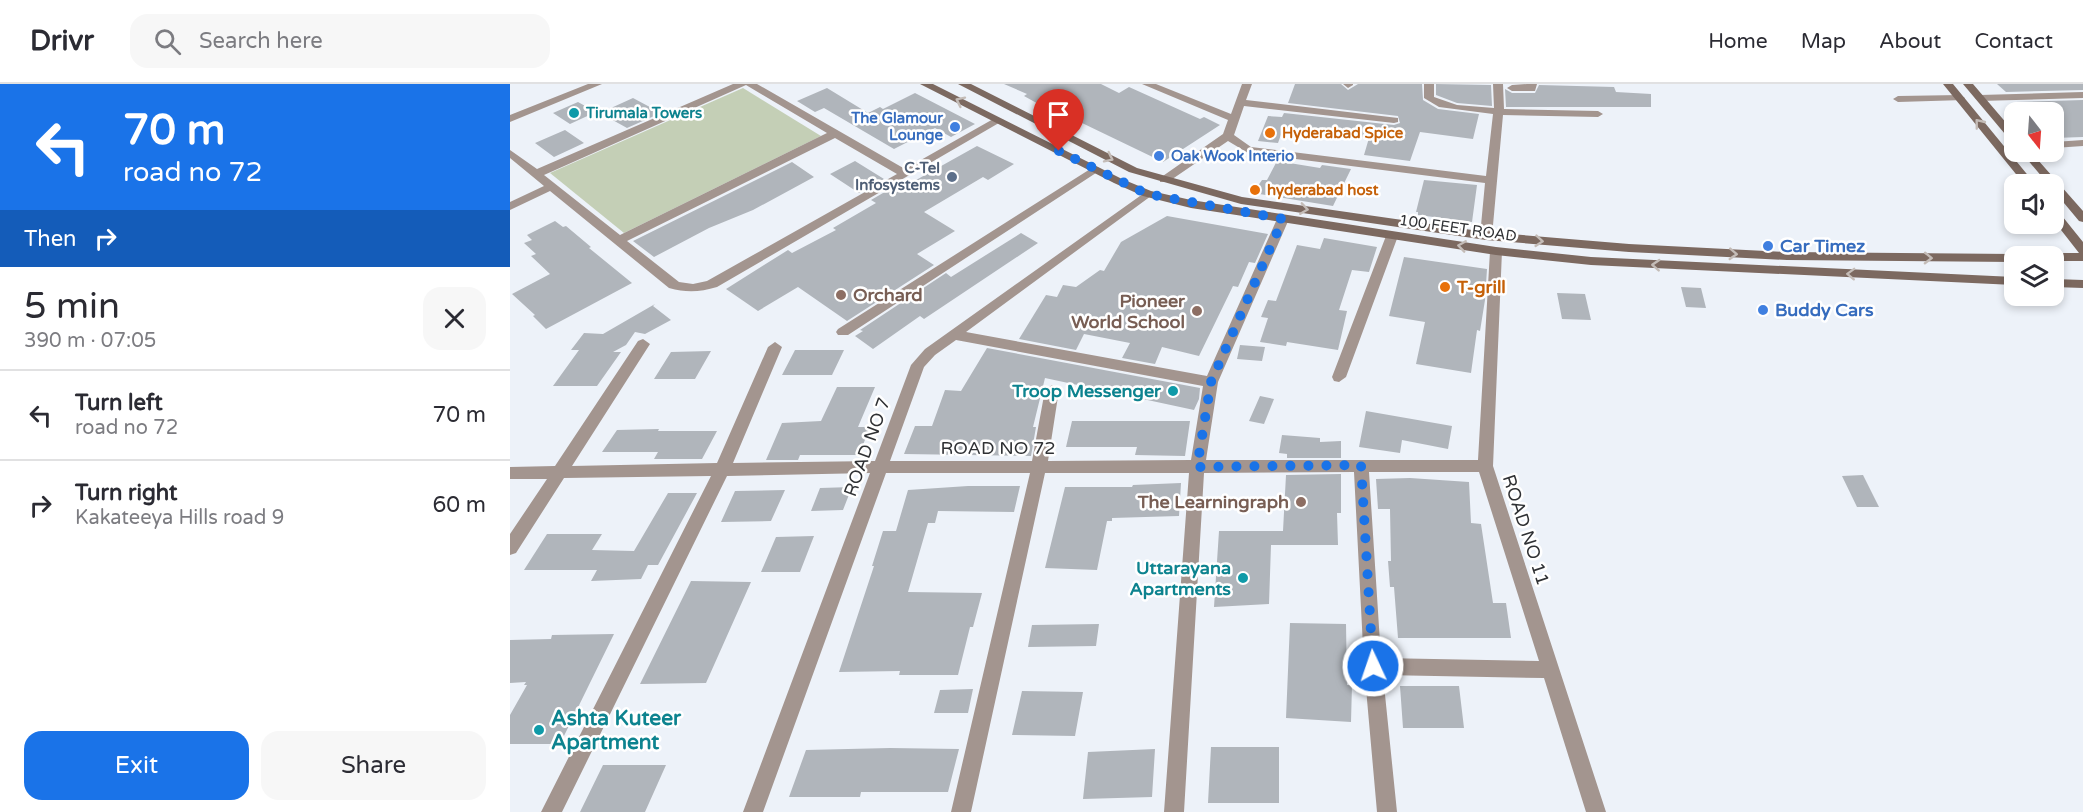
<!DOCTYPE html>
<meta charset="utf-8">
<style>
:root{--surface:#fff;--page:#f7f7f7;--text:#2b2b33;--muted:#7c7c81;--line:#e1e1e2;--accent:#1a73e8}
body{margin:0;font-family:"Varela Round",sans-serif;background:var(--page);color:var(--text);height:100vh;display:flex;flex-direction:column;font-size:22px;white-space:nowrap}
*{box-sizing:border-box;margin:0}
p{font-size:20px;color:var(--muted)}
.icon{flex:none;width:33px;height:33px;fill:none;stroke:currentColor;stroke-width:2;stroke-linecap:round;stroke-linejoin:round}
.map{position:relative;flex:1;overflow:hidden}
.side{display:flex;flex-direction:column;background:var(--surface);width:510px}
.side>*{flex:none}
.top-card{background:#1a73e8;color:#fff;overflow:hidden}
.needle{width:39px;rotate:163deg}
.controls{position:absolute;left:1494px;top:18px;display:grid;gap:12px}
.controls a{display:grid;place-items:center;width:60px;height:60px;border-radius:12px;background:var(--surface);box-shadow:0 3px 9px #0003;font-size:30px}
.pin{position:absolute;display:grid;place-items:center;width:51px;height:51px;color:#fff;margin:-62px -26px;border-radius:50% 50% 50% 0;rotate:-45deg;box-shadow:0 0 6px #0007}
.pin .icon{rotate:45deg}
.me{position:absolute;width:66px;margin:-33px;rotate:357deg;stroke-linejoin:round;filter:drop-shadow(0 0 4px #0008)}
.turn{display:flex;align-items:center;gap:21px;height:126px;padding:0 24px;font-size:27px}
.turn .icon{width:78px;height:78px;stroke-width:2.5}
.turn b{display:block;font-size:42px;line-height:51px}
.then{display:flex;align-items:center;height:57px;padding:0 24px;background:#0003;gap:12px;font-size:22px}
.round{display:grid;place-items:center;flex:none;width:63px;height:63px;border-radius:18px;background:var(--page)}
.summary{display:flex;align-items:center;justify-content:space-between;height:102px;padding:0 24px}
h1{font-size:36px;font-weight:600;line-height:45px}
.cta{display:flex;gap:12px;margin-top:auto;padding:12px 24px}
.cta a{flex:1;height:69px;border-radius:18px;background:var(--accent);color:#fff;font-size:24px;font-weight:600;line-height:69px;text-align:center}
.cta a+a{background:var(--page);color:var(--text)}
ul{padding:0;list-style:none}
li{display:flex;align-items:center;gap:18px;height:90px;padding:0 24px;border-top:2px solid var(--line)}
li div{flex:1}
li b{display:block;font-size:22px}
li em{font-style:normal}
header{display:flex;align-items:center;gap:36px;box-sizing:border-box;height:84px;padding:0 30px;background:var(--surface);border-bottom:2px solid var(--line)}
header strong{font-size:28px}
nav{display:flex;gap:33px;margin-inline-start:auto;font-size:21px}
.search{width:420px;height:54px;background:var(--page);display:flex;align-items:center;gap:15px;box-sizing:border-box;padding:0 21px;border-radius:18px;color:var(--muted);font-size:22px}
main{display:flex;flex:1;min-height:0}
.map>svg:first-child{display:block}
.green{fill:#c4cfb6}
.building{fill:#b0b5bb}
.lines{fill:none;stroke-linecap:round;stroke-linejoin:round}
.minor{fill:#a3958f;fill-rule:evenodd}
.secondary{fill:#7c6960;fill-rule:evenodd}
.oneway{stroke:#c4bcb7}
.route{stroke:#1a73e8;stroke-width:10;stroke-dasharray:0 18}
.culture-dot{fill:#0f9aa8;stroke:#fff;stroke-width:2}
.shop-dot{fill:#3f7fe0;stroke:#fff;stroke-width:2}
.food-dot{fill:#e8710a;stroke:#fff;stroke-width:2}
.service-dot{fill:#5c6f8a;stroke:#fff;stroke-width:2}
.education-dot{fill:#8d6e63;stroke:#fff;stroke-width:2}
.labels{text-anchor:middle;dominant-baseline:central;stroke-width:5;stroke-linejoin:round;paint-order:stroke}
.far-culture-label{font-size:15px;font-weight:bold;fill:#0d838f;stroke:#fff;text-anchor:start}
.far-shop-label{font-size:15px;font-weight:bold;fill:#366cbe;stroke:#fff;text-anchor:end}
.far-food-label{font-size:15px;font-weight:bold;fill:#c56008;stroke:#fff;text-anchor:start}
.far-service-label{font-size:15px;font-weight:bold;fill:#4e5e75;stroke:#fff;text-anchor:end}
.far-street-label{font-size:15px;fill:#2f3134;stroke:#fff}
.shop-label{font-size:18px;font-weight:bold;fill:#366cbe;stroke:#fff;text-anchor:start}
.food-label{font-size:18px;font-weight:bold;fill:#c56008;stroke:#fff;text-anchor:start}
.education-label{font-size:18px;font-weight:bold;fill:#785e54;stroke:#fff;text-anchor:end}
.culture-label{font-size:18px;font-weight:bold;fill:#0d838f;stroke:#fff;text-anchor:end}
.street-label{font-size:18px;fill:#2f3134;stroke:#fff}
.near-culture-label{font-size:21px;font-weight:bold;fill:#0d838f;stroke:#fff;text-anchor:start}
</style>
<header>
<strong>Drivr</strong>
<div class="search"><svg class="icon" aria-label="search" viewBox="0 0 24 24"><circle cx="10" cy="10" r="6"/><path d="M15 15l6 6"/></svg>Search here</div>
<nav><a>Home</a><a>Map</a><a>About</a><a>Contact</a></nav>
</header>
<main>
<section class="side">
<div class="top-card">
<div class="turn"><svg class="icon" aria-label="left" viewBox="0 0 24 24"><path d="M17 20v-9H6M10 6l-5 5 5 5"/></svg><div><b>70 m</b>road no 72</div></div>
<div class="then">Then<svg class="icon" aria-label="right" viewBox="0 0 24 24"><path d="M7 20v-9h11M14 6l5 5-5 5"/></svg></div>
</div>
<div class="summary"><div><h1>5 min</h1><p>390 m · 07:05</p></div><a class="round"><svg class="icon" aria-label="close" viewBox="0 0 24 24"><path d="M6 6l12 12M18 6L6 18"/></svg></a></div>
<ul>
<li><svg class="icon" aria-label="left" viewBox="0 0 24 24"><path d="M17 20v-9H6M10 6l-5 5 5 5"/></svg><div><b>Turn left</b><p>road no 72</p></div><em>70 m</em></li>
<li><svg class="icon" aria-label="right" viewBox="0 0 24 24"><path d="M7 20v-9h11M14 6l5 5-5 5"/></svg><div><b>Turn right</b><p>Kakateeya Hills road 9</p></div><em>60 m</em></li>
</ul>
<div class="cta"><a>Exit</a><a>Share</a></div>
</section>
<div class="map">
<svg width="1573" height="728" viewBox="0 0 1573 728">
<rect width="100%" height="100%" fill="#edf2f9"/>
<!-- green -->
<path class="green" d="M233,4L311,52L114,149L40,89Z"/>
<!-- building -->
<path class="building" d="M494,0H591L609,9L619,3L690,35L694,33L710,41L653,78L572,39L563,44L526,25L532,22L514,12L517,10Z
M785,0H831L838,6L848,0H912L913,16L928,25L969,30L963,55L910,48L900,77L854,71L859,54L773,45L768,59L748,57L758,32L772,33L774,29L884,41L890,39L888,32L778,19Z
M926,0L981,1L982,22L947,19L926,11Z
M1487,0H1573V6L1496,8Z
M1029,1L1104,3L1106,8L1141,10V23H996L995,5L1002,9H1025Z
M317,4L358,29L370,23L373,25L405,9L465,40L441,53L425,44L384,65L314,24L305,28L287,17Z
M123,14L151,29L117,44L90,29Z
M1573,16V53L1544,54V28H1517L1506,18Z
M68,18L86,28L60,40L43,29Z
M55,46L74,59L44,73L25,59Z
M467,62L504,80L478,96L473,93L414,128L445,147L407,170L424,181L337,237L288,203L248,227L216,205L278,166L282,169L326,146L323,144L366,119L361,116L385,102L390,105Z
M345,77L374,95L349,109L320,90Z
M767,77L810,84L812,81L841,85L823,122L743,109L752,96H757Z
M282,78L304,93L243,126L199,144L144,173L123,157Z
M914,96L967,101L962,138L908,131V128H906Z
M657,132L758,150L745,179L739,178L728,203L723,202L689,272L652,263L645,280L612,274L620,259L574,250L566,266L509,255L536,211L547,213L553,201L566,203L590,186L594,187L611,158Z
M45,137L53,143L56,142L81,163L79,164L122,199L36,245L23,232L25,231L2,210L40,190L21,172L26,170L14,159L22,156L17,151Z
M511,149L528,159L414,235L410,232L363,265L345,252L353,247L350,246L436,189L441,193Z
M814,154L867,163L859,188L842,186L829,226L837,227L828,266L777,258L776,262L750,258L758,234L751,233L758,216L766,217L787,161L810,165Z
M894,173L977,185L975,216L970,247L967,246L961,289L906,280L915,238L879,232Z
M1171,203L1191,204L1196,224L1176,223Z
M1047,209L1075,210L1081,236L1052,235Z
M145,220L143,222L161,236L135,250L125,248L116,261L103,268H111L87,302H43L69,266H61L74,249L93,250Z
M730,261L755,263L752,277L727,275Z
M477,264L690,304L689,315L684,326L535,294L523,343H526L521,372L394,370L405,342H422L435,306L451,307Z
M285,266H334L322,291H272Z
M201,267L185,295H144L161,268Z
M327,303H365L348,343H360L349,371H290L288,376H256L272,339L311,337Z
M750,312L764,315L754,340L739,337Z
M856,327L942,342L938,365L892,356L890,369L849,363Z
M562,337H680L675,372L625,371L627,363H556Z
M149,345L148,347H207L192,375H144L148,368H92L107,346Z
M772,351L810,354V358L831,357V374H777V370L769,369Z
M831,390V429H827L828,461H761L759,520L704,523L709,447H773L776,391Z
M1353,391L1369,423H1347L1332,392Z
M900,394L959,398L961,439L971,440L983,519H996L1001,554H888L884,503H880L878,477H881L880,425H868L866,395Z
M671,399L669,432L602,434V437H597L587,486L535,484L555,403H622L623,401Z
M458,402H510L504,428L428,427L425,439H418L398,508L472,509L463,543H460L448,591H389L390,587L329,588L364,482H362L373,447H386L398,406Z
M342,403L333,426L301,427L310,404Z
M275,406L261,437L211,438L225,407Z
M158,409H187L148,481H138L131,495L81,497L87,486H14L37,450H92L82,466L124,467Z
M304,452L290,488H251L266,453Z
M181,497L241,498L196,599L130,600Z
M780,539L836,540L837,601H842L841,638L776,634Z
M589,540L586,562L518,563L522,541Z
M104,550L50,660H0V631L17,601H14L16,598L0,599V556L41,555L42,551Z
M890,602H949L954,644H893Z
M463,605L458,629H424L430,606Z
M512,607L573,608L565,652L502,651Z
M701,663H769V719H698Z
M380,664L449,665L438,708H351L350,713H279L296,666Z
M645,665L642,713L573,715L578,668Z
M93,681H156L135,728H70Z"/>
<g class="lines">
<!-- minor -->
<path class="minor" d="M78,0H92L0,38V31Z
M223,0H247L395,85L485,34L494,36L207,203C190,208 177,209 159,204L40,107L0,126V118L34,102L0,74V66L27,85ZM236,1L317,49L110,151L34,91ZM325,54L387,90L197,197L183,200L169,198L117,157Z
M632,0H646L721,30L732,0H742L736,16L888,34V38L884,39L734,22L724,51L741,63L976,92L983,30L929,23L914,14V0H924V13L947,21L984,24L983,0H993L994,25L1088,27L1093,30L1088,33L993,31L982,152L976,156L970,152L975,99L738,69L718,57L658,98H650V94L713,50L718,36Z
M833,0H843V1L838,4Z
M1017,0H1027L1025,7H1002L997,4L1002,1Z
M1573,8V14L1470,17L1465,14L1470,11Z
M1450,11L1455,14L1454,16L1388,18L1383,15L1388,12Z
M1573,56V62L1544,64V58Z
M585,82L591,85L589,87L338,251H328L326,248L328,245Z
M637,107L643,110L641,112L456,248L697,292L767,135L773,131L777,132L779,135L708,298L696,376H968L980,167L982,164H990L992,167L983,382L1096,728H1076L1034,594L873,591L887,728H867L854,582L844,388L694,389L674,728H654L679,389H535L461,728H441L520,389H376L253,728H233L360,389L217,392L52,728H31L201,392L54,394L6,469L0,471V450L37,395H0V383L45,382L128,257L133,255L140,260L62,382L207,379L258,263L265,258L272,263L223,379L365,377L401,281L415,265ZM446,256L693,302L681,376L538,377L549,306L542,301L535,306L522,377H380L414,283L425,271ZM859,388H969L1029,577L871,574Z
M882,148L888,152L836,293L829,298L824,297L822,293L876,152Z"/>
<!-- secondary -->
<path class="secondary" d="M410,0H423L612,95L641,107L681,116L986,163L1081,173L1504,193V201L1081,181L986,171L681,124L633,112L604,99Z
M448,0H461L627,84L732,113L976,148L1119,160L1277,168L1504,170L1509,172H1504V178L1277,176L1119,168L976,156L731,120L619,88Z
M1433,0H1443L1525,100H1514Z
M1453,0H1463L1504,48V57L1500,56Z
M1511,68H1521L1573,127V138L1569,137L1544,107V100H1538Z
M1544,126L1548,127L1573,158V177H1544V172H1538L1544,169H1569L1544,137Z
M1544,195L1573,196V204L1544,203Z"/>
</g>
<!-- one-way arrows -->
<defs><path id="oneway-chevron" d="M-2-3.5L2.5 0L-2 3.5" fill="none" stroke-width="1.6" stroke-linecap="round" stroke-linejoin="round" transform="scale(1.5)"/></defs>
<g class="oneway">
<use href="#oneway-chevron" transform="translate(450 17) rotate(-154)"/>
<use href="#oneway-chevron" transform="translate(1469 39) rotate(-129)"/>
<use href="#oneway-chevron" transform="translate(599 74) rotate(26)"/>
<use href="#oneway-chevron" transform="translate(794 125) rotate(8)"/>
<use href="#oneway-chevron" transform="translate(1029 157) rotate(5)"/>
<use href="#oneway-chevron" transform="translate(952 162) rotate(-172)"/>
<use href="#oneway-chevron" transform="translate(1223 170) rotate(3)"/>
<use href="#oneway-chevron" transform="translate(1418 174) rotate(1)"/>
<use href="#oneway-chevron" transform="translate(1146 181) rotate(-177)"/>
<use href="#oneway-chevron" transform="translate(1341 190) rotate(-178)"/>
</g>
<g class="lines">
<!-- route -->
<path class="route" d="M549,67L637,110L773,135L701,298L687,383L851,381L863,582"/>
</g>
<!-- markers -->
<g class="culture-dot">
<circle cx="64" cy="29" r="6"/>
<circle cx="663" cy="307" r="6"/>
<circle cx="733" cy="494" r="6"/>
<circle cx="29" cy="646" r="6"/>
</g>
<g class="shop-dot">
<circle cx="445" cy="43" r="6"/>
<circle cx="649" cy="72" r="6"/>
<circle cx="1258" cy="162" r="6"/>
<circle cx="1253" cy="226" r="6"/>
</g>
<g class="food-dot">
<circle cx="760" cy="49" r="6"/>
<circle cx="745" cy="106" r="6"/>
<circle cx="935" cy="203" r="6"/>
</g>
<circle class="service-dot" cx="442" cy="93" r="6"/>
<g class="education-dot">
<circle cx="331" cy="211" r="6"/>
<circle cx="687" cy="227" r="6"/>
<circle cx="791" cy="418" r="6"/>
</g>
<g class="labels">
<!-- far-culture labels -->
<g class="far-culture-label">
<text x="76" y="29">Tirumala Towers</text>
</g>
<!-- far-shop labels -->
<g class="far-shop-label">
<text x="433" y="34">The Glamour<tspan x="433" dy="17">Lounge</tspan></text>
<text x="661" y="72" text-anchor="start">Oak Wook Interio</text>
</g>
<!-- far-food labels -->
<g class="far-food-label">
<text x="772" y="49">Hyderabad Spice</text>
<text x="757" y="106">hyderabad host</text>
</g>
<!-- far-service labels -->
<g class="far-service-label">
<text x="430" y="84">C-Tel<tspan x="430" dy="17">Infosystems</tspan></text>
</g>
<!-- far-street labels -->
<g class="far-street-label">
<text transform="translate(948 144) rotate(8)">100 FEET ROAD</text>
</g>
<!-- shop labels -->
<g class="shop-label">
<text x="1270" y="162">Car Timez</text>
<text x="1265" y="226">Buddy Cars</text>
</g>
<!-- food labels -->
<g class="food-label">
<text x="947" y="203">T-grill</text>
</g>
<!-- education labels -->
<g class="education-label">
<text x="343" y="211" text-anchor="start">Orchard</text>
<text x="675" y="217">Pioneer<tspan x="675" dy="21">World School</tspan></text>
<text x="779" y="418">The Learningraph</text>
</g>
<!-- culture labels -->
<g class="culture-label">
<text x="651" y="307">Troop Messenger</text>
<text x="721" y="484">Uttarayana<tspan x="721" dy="21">Apartments</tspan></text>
</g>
<!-- street labels -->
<g class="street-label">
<text transform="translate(357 363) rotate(-70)">ROAD NO 7</text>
<text x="488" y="364">ROAD NO 72</text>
<text transform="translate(1016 446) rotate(72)">ROAD NO 11</text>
</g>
<!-- near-culture labels -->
<g class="near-culture-label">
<text x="41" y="634">Ashta Kuteer<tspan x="41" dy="24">Apartment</tspan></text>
</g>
</g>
</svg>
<div class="controls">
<a><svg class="needle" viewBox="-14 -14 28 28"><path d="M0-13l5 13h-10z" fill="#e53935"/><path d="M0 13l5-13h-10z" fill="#7c7c81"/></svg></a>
<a><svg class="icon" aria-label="sound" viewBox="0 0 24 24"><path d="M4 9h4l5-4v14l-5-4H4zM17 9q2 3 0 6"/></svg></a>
<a><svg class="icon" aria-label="layers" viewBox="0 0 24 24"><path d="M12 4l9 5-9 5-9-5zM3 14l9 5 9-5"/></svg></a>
</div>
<div class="pin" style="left:549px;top:67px;background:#d93025"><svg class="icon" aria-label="arrive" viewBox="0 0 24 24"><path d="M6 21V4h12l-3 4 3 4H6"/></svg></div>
<svg class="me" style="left:863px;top:582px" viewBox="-20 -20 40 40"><circle r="17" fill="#1a73e8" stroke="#fff" stroke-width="3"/><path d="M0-11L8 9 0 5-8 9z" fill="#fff"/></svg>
</div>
</main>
